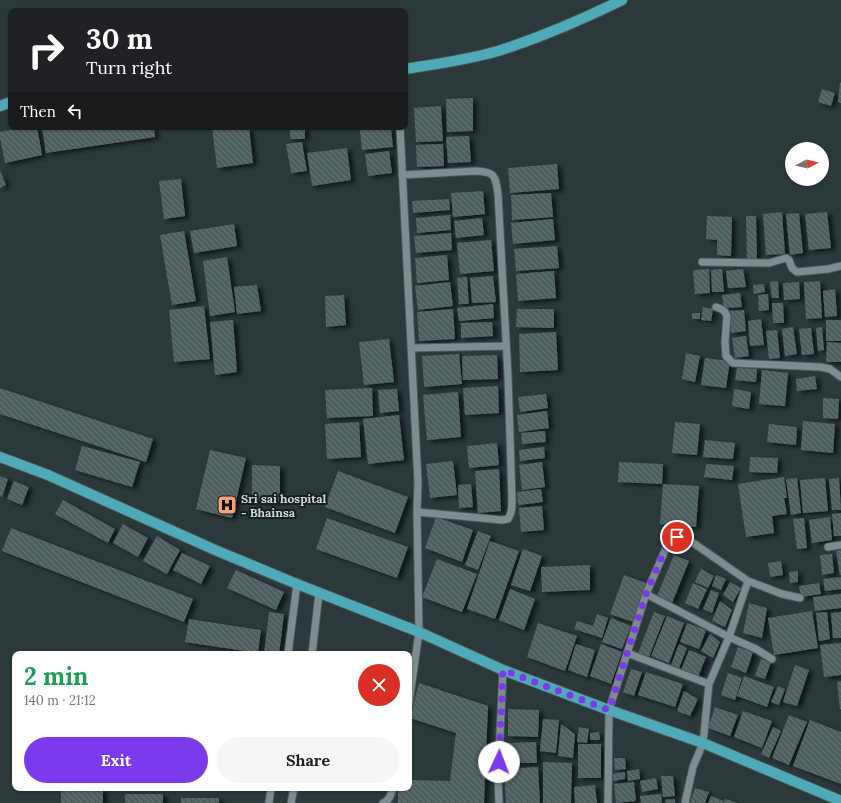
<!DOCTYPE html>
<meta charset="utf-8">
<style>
:root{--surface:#fff;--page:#f6f6f6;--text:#202124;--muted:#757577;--accent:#7c3aed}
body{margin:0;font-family:Lora,serif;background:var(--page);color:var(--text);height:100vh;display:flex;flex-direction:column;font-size:15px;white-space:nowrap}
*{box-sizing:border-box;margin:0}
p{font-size:13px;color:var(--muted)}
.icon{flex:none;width:22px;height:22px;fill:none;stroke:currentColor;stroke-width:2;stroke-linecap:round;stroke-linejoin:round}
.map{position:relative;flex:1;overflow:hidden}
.sheet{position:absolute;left:12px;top:651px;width:400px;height:140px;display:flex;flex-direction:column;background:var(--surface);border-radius:8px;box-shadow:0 1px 3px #0004}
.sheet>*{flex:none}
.hud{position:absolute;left:8px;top:8px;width:400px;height:122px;border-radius:8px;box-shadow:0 1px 3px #0004;background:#202124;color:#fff;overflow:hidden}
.needle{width:26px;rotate:83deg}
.fabs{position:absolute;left:785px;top:142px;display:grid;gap:8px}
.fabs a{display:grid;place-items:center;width:44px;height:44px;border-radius:50%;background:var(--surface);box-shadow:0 1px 3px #0004;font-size:20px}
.pin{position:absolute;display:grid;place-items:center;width:34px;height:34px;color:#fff;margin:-17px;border:2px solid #fff;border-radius:50%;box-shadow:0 1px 4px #0007}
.me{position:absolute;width:44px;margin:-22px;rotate:2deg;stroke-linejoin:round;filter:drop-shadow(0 0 3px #0008)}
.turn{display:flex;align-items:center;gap:14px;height:84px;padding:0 12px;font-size:18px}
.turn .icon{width:52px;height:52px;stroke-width:2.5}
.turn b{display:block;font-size:28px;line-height:34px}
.then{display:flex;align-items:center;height:38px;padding:0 12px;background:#0003;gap:8px;font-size:15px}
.round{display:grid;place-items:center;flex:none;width:42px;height:42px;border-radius:21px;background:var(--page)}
.summary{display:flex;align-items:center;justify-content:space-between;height:68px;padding:0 12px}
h1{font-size:24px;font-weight:700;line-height:30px;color:#1e9e55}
.cta{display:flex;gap:8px;margin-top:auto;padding:8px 12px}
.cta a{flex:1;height:46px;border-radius:24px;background:var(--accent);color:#fff;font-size:16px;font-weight:700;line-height:46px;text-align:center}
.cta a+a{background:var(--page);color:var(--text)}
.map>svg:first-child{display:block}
.building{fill:url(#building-back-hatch);filter:url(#shadow)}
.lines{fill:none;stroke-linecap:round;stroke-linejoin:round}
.minor-casing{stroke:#4c5859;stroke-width:9}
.major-casing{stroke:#4c5859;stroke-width:12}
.minor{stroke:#7d8d8f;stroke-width:7}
.major{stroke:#4faab7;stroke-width:10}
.route{stroke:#7c3aed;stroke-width:7;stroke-dasharray:0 12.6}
.labels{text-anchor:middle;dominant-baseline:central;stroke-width:4;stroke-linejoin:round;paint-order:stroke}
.poi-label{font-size:12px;font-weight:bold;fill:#d0d9da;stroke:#181f20;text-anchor:start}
</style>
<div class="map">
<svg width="841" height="803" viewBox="0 0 841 803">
<defs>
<pattern id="building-back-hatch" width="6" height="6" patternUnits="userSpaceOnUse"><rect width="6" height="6" fill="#505f61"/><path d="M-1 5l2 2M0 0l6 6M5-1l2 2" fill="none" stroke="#687577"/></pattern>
<filter id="shadow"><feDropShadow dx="4.5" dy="2.5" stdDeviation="2" flood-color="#0009"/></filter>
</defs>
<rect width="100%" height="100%" fill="#2b393b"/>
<!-- building -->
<path class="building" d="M840,82L841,83V103L838,102Z
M822,89L835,93L831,106L818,102Z
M473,98V131L447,132L446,99Z
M441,106L443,141L416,142L414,108Z
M26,127H37L42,155L5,163L0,138V132Z
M42,127H154L155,137L46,153Z
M212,127H249L253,163L217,168Z
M290,127H305V139H290Z
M391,128L393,147L362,150L360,130Z
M469,136L471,162L448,163L446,137Z
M302,142L307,171L291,173L286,144Z
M443,144L444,166L417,167L416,145Z
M347,148L351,180L312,186L307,153Z
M389,151L392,173L368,176L365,154Z
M557,164L559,189L510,193L508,168Z
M0,170L6,185L0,188Z
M181,179L185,216L164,219L159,181Z
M483,191L485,214L453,217L451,193Z
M551,193L553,217L512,220L511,195Z
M449,199L450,210L413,213L412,201Z
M782,212L785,254L766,255L763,214Z
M827,212L831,248L809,250L805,214Z
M799,213L803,253L790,255L786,214Z
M450,215L451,230L417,233L416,218Z
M707,216L732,217L731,256L717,255V240L706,239Z
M746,216H756L757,259L747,260Z
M482,218L484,235L456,238L454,221Z
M553,219L555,240L513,244L511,223Z
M234,224L237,246L194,253L190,231Z
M184,231L196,301L172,305L160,235Z
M451,233L452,250L416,253L414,236Z
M491,240L494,271L460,274L457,243Z
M557,246L559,268L516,271L514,249Z
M447,255L449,280L417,283L415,258Z
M227,257L235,312L210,316L203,261Z
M709,269L710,293L695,294L693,270Z
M722,269L724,292H712L711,270Z
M743,269L746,287L728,288L726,271Z
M554,271L556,298L518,301L516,274Z
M493,276L496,302L472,303L470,278Z
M467,277L469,304H459L457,278Z
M778,281L779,298H772L770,282Z
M820,281L822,318L806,319L804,282Z
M450,282L453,306L418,310L415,286Z
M799,282L800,299L784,300L783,283Z
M764,284L765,292L754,294L753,285Z
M257,285L261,311L237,314L234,287Z
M835,289L837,316L825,317L823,291Z
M740,293L742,307L724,308L722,295Z
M768,294L769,310L759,311L758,295Z
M344,295L346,325L326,327L325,296Z
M772,303H783L784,323H773Z
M493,304L494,318L459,321L457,308Z
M204,306L210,359L174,362L169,310Z
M703,307L713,309L711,321L701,320Z
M453,309L455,339L419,341L417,312Z
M517,309H554V328L516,327Z
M744,310L746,331L731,333L729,311Z
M692,313H700V319H692Z
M761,319L764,345L750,346L748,321Z
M233,320L237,372L215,375L210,322Z
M826,320H841V341H826Z
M492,322L493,336L461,338V323Z
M793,327L797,354L785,356L782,329Z
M822,327L824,350L818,351L816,328Z
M811,328L814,354L802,355L799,329Z
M777,330L780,358L769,359L766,331Z
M556,332L558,370L520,372L519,334Z
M746,336L749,356L735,358L732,338Z
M389,339L394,382L364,385L359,342Z
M827,342L841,343V362H826Z
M686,353L700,356L695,382L682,379Z
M459,354L462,384L424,387L422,356Z
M497,355L498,379L463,380L462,356Z
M705,358L730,361L726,388L701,385Z
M737,368L757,369L756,382L735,380Z
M762,370L788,373L785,406L759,404Z
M815,376L817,389L797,391L796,379Z
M498,386L499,413L465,415L463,388Z
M0,388L153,439L146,462L0,414Z
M372,388L373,416L327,418L325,390Z
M397,389L399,411L380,413L378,390Z
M734,389L751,392L749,409L732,406Z
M458,392L461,437L427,440L423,395Z
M546,394L548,408L520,412L518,397Z
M823,398L839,399L838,419L823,418Z
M547,411L549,428L519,432L517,415Z
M399,415L404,460L368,464L363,419Z
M803,421L835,424L833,453L801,450Z
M359,422L361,457L327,459L325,424Z
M675,422L700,424L697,455L672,453Z
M769,424L797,427L796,445L767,442Z
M545,431L546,442L522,444L521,433Z
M705,440L735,443L733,459L703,457Z
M497,443L499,465L469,468L467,446Z
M82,446L140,462L132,487L75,470Z
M544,447L545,458L520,461L519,450Z
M210,450L246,458L232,518L196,509Z
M750,457L778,458L777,473L749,472Z
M453,461L457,495L430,498L426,464Z
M542,462L545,487L522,490L519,465Z
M619,462L663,464L662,484L618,482Z
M706,464L734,466L732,480L704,477Z
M252,465L280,466V501H252Z
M499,469L501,511L478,513L475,471Z
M338,471L408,497L395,533L325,507Z
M0,476L8,479L2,497L0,496Z
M784,477L787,498H784L787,514L772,516L774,533L746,537L738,484Z
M797,478L801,513L791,515L786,479Z
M825,478L828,511L803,513L800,480Z
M839,478L841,510H832L829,479Z
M14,481L29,487L22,505L7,499Z
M471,484L473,507L459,508L458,485Z
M663,484L699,486L696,527L660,524Z
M541,489L543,502L518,505L517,492Z
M63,500L115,529L108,543L55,514Z
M542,506L544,530L521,532L519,508Z
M841,513V536H834L832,514Z
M436,517L473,530L462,562L425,548Z
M830,517L832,540L812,543L809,520Z
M327,518L408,547L397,578L316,549Z
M804,518L807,548L797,549L793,519Z
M123,524L148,538L138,557L113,543Z
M11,528L193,599L184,622L2,551Z
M478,531L491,536L478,570L465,565Z
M157,536L180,550L167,574L143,561Z
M490,541L519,551L495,619L467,609Z
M523,549L542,556L530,591L511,585Z
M841,550V575H840L836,551Z
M182,553L210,566L201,584L173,570Z
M832,554L834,573L822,575L820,555Z
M674,555L689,561L672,603L657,596Z
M437,559L477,574L462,612L422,597Z
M781,561L783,575L770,577L768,563Z
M590,565V590L542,592L541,567Z
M701,569L714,576L708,588L695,582Z
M236,570L284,592L276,610L227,588Z
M798,571V582L790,583L789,572Z
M624,575L646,583L633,622L610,614Z
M716,575L726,579L721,590L712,586Z
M841,577V589L825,591L823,579Z
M730,582L741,588L733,602L723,595Z
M693,583L707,589L698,609L685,603Z
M819,583L821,594L801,597L799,586Z
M510,589L535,599L524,630L499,620Z
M711,590L719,593L712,613L703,609Z
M841,594V608L815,611L813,597Z
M720,601L732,610L725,627L712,621Z
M749,603L767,608L762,638L743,633Z
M812,611L818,648L774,655L768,618Z
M269,612L284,614L279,654H264Z
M654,612L665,616L649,657L638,653Z
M827,612L830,639L819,641L816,613Z
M841,612V638H833L831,613Z
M597,614L608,618L602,638L574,629L577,621L593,626Z
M667,616L684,623L669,663L651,656Z
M611,618L631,626L622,649L602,642Z
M189,619L261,630L258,653L185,642Z
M538,623L577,636L565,671L527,657Z
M687,623L706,630L699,649L680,642Z
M710,634L720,642L713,658L701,651Z
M841,643V675L824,677L820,645Z
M576,644L595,650L587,677L568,670Z
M601,644L622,652L611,684L590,676Z
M679,644L687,648L679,668L671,665Z
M738,647L753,652L746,673L731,667Z
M689,650L706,657L698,677L681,670Z
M761,659L771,662L765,679L755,676Z
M795,665L809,670L797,706L783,702Z
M631,669L642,672L634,696L623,692Z
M646,672L683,684L675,707L638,695Z
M728,673L742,678L735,700L721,695Z
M744,676L774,687L767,707L737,696Z
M841,681V709H840L837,682Z
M419,683L488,706L484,803H398V788H409V780L450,781L456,733L410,718Z
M778,686L785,689L779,705L771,702Z
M684,691L698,699L690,716L677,711Z
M715,707L738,715L730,736L708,728Z
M508,709L539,710L538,737L508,736Z
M743,711L772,721L762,748L734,737Z
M789,715L807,722L789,765L772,758Z
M543,719L559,720L556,753L540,751Z
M810,720L841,732V784L793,766Z
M561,724L575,734L573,758L558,756Z
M579,727L589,729L587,743L577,742Z
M773,727L781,731L769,758L761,754Z
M599,732L600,740H590V733Z
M536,742L537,763H508L507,743Z
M578,744H601V778H578Z
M614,758H625L626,769L615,770Z
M543,762L572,763L571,803H543Z
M538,767L540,803H506L504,769Z
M639,769L640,779L628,781L627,771Z
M625,772V779L613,781L612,774Z
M661,776H673L675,796L663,797Z
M656,778L658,789L642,792L640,781Z
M634,782L636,801L616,803L614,784Z
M595,785L597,803H575L574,787Z
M695,788L709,792L705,803H690Z
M61,789H103V803H61Z
M125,794H163V803H125Z
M661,794L662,803H641L640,796Z
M711,796L724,801L723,803H708Z
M181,798H219V803H181Z
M675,799V803H666L665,800Z
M725,799L738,803H724Z"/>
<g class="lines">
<defs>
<path id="minor" d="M400,127L418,482L417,512L419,632L409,703
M402,175L476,171C496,172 495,176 498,194L508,376L512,499C512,507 512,513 508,519L502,520L417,512
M702,262L769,263L786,258L789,260L792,268L797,272L828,269L841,266
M716,307C722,309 725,310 727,316L725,342L726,356L733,363L820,367L830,369L841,377
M411,348L506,346
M828,547L841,545
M646,594L729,637L756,649L772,659
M627,653L709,684
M288,654L297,584
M312,654L319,593
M269,803L271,788
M291,803L294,788
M383,803C390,800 391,794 393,788
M499,803L498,777L503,670
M608,803L609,710L646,594L670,539L677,537L692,542L748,581L782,594L800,598
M685,803L693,767L703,743L709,684L729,637L748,581"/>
<path id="major" d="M405,69C436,64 467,60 498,51C542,37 581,20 622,0
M0,106L11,102
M0,457L48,475L215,550L297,584L419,632L503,670L609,710L703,743L841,801"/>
</defs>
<!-- minor casing -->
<use href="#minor" class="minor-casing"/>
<!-- major casing -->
<use href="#major" class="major-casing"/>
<!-- minor -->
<use href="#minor" class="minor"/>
<!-- major -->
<use href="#major" class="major"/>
</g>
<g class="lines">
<!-- route -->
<path class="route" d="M499,762L503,670L609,710L646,594L668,542L670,539L677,537"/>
</g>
<!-- icons -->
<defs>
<symbol id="hospital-square" viewBox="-11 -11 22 22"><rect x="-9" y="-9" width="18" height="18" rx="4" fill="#f1a17c" stroke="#181f20"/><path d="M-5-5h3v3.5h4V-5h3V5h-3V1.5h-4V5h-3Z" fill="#111"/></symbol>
</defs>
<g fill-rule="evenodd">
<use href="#hospital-square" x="216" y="494" width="22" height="22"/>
</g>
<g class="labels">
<!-- poi labels -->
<g class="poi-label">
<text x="241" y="498">Sri sai hospital<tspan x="241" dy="14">- Bhainsa</tspan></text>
</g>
</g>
</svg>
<div class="fabs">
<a><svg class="needle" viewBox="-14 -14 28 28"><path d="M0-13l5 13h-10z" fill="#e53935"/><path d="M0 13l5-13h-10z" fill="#757577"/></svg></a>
</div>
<div class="pin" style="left:677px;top:537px;background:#d93025"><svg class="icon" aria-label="arrive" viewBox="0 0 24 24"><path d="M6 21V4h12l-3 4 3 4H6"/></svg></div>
<svg class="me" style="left:499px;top:762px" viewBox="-20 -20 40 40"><circle r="19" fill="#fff"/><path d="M0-13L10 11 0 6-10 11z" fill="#7c3aed"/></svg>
<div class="hud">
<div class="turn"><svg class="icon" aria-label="right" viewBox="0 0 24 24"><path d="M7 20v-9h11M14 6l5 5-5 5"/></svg><div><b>30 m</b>Turn right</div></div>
<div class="then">Then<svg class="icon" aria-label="left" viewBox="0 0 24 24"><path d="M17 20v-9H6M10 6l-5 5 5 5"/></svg></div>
</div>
<section class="sheet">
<div class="summary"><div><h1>2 min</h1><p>140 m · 21:12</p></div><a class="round" style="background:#d93025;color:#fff"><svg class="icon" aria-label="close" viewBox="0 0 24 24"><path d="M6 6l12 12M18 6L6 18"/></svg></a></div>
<div class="cta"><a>Exit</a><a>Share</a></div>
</section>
</div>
